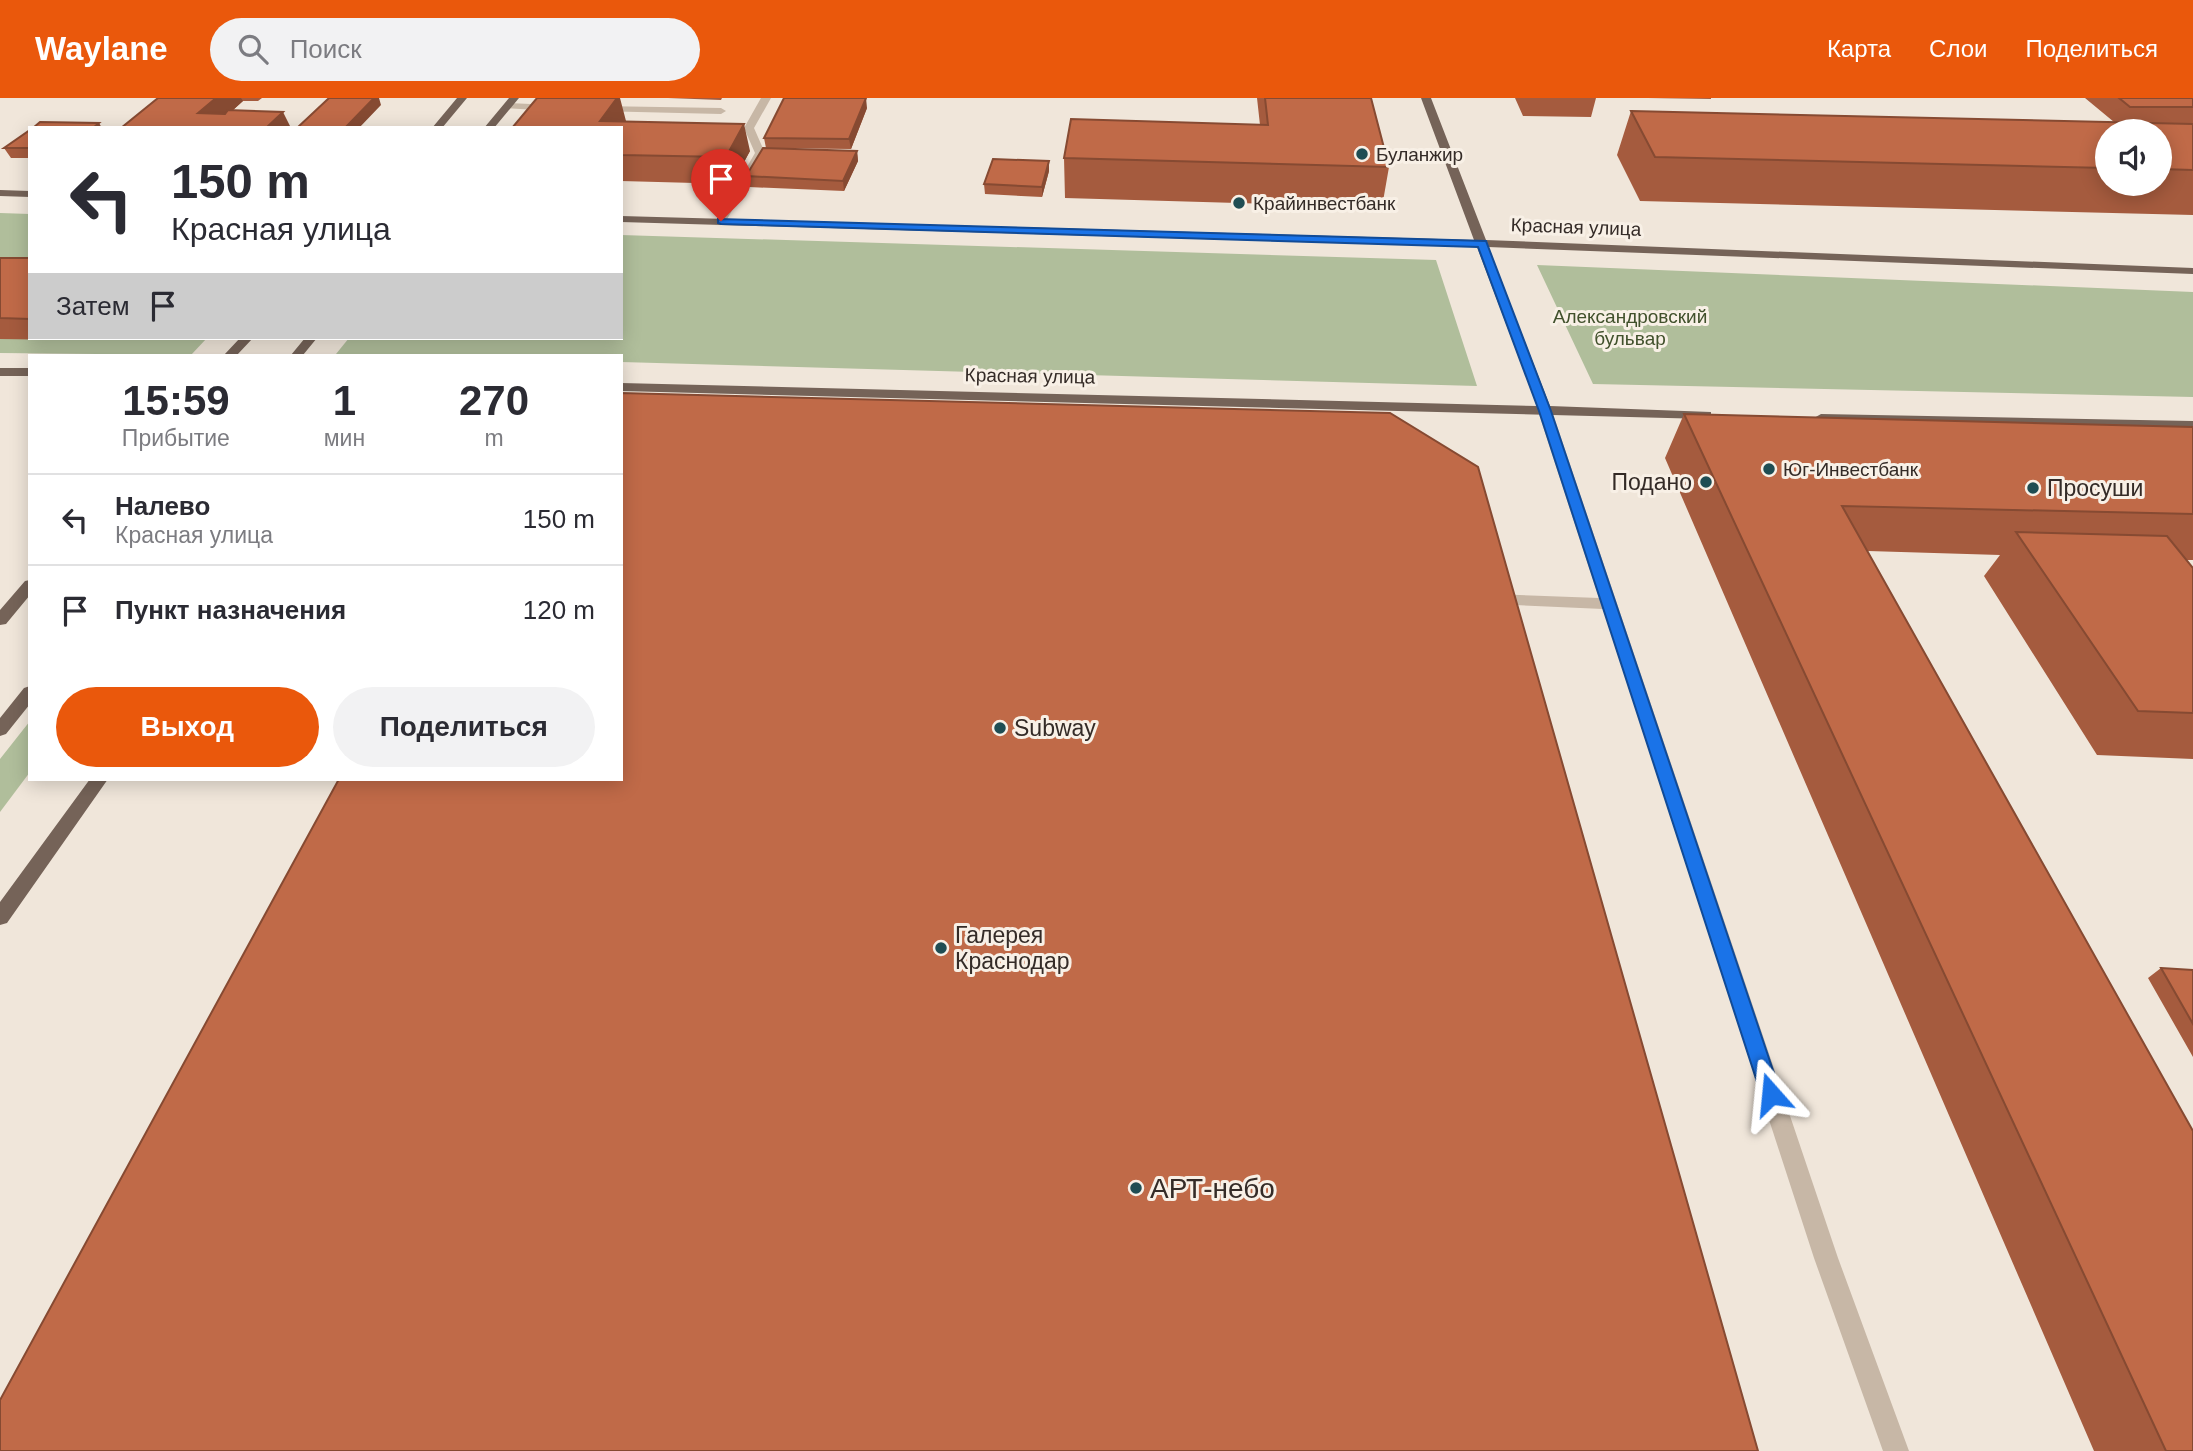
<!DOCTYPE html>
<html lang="ru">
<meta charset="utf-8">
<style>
:root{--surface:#fff;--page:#f2f2f3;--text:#2b2b33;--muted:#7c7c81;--line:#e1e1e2;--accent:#ea580c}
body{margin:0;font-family:Helvetica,sans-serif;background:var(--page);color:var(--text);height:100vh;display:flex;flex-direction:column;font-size:26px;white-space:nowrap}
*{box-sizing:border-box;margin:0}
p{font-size:23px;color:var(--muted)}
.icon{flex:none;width:38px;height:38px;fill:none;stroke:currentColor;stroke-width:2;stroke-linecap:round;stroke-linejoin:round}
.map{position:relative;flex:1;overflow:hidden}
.drawer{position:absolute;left:28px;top:256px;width:595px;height:427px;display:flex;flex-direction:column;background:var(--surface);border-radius:0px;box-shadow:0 4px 18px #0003}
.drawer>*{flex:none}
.banner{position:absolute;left:28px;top:28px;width:595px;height:214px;border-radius:0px;box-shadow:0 4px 18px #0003;background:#fff;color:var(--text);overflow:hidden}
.fabs{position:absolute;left:2095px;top:21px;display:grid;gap:14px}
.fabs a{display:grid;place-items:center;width:77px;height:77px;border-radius:50%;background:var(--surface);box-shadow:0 4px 18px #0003;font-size:35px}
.pin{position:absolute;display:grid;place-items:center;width:60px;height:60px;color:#fff;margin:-72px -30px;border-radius:50% 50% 50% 0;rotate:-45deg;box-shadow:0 0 7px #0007}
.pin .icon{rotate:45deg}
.me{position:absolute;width:77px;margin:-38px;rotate:342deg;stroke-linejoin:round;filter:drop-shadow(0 0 5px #0008)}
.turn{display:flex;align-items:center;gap:24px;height:147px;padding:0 28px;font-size:32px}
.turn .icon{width:91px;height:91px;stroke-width:2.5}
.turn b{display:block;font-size:49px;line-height:60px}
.then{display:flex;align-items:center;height:66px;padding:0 28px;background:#0003;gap:14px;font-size:26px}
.eta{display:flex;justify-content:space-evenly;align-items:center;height:119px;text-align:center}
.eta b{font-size:42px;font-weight:800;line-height:49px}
.button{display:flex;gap:14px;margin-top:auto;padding:14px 28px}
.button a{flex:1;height:80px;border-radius:42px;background:var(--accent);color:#fff;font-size:28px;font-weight:800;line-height:80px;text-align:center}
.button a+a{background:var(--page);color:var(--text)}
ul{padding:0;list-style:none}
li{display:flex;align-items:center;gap:21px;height:91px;padding:0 28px;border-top:2px solid var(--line)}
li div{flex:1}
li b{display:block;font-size:26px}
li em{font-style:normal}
header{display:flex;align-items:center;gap:42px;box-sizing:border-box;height:98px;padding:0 35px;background:var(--accent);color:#fff}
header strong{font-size:33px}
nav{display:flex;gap:38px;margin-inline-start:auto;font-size:24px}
.search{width:490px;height:63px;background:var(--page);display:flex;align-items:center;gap:18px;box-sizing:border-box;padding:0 24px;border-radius:38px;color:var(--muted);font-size:26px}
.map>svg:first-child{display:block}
.green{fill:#b0be9b}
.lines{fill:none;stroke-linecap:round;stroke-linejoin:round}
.minor{fill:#c7b7a6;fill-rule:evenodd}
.major{fill:#756358;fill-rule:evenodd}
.wall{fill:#a55b3e;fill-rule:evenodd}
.shaded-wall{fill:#864a32}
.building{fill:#c06a48;stroke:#864a32;stroke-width:2}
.route{fill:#1a73e8;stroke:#114b97;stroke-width:2}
.poi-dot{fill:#1f4d53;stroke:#f8f0e6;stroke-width:2.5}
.labels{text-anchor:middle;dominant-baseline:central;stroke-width:6;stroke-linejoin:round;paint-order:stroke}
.far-poi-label{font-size:19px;fill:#342b27;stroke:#f8f0e6;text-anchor:start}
.far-street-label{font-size:19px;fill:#342b27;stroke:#f8f0e6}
.far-park-label{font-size:19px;fill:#41512c;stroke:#f8f0e6}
.poi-label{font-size:23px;fill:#342b27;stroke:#f8f0e6;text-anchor:start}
.near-poi-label{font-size:28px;fill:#342b27;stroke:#f8f0e6;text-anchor:start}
</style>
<header>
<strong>Waylane</strong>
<div class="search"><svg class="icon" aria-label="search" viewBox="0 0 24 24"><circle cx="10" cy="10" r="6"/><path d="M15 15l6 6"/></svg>Поиск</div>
<nav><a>Карта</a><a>Слои</a><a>Поделиться</a></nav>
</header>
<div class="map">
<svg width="2193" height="1353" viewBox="0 0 2193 1353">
<rect width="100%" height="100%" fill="#f0e6da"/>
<!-- green -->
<path class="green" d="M0,115L30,116V240H207L191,257L0,255Z
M621,137L1436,162L1477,288L621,264V257L336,256L349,240H621Z
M1537,167L2193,194V299L1593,286Z
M30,623V674L0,714V661Z"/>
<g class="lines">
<!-- minor -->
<path class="minor" d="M761,0H771L754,30L765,55L726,123L717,125L716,123L755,55L744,30Z
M508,5L553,7L558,10L553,13L505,10L503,8Z
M599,8L721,10L726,13L721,16L596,13V9Z
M1545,309L1552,313L1838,1160L1909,1353H1883L1814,1160L1603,511L1494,506L1486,501L1494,496L1599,500L1538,313Z"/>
<!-- major -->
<path class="major" d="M457,0H467L442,30H432Z
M509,0H519L494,30H484Z
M1421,0H1431L1486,142L2193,170V176L1488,149L1550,308L1711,314V320L1706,321L621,293V285L1537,308L1477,149L621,124V118L1474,142Z
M0,92L30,93V99L0,98Z
M240,240H253L237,257H224Z
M305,240H317L303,257H291Z
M0,270H30V278H0Z
M1821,316L2193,323V331L1816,323L1814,320Z
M30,482V497L6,526L0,527V512L25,483Z
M30,588V606L6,636L0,638V620L24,590Z
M90,681H108L7,825L0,827V804Z"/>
</g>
<!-- wall -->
<path class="wall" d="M158,0H262L258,3H243L233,12Z
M668,0H722L721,2Z
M1257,0H1371L1389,69L1382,109L1065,100L1064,60L1260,27Z
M1515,0H1596L1591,19L1523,18Z
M1648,0H1711V1Z
M2085,0H2193V117L1640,103L1617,57L1631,13L2114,24ZM2107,33H2160V86H2107Z
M867,10L851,51L766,50L764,40Z
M626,23L750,53L732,86L621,83V30Z
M30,32V60H11L4,50Z
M857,53L858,63L844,93L749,89L746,78Z
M1049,73L1042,99L985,96L984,86Z
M0,160H30V240H77L74,242L0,241Z
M1684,316L2193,329V462H2186L2193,470V661L2097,657L1984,478L2000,457L1868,453L2193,1353H2094L1665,360Z
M2161,870L2193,872V959L2148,880Z"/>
<!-- shaded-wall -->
<path class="shaded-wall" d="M216,0H241L243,3L213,30L198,15Z
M374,0H379L381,7L359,30H345Z
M617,0H620L626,23H600Z
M866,0L867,10L851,51L849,41Z
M283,14L291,30H266Z
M99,25L102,30H93Z
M744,26L750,53L732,86L726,59Z
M857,53L858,63L844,93L843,83Z
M1049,63V73L1042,99V89Z"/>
<!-- building -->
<path class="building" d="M158,0H216L198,15L225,16L228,12L283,14L266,30H121Z
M329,0H374L345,30H297Z
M537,0H617L600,23L744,26L726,59L621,57V30H512Z
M784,0H866L849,41L764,40Z
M1265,0H1371L1389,69L1064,60L1071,21L1268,27Z
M2119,0H2193V9H2130Z
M1631,13L2193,26V72L2160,71V33H2107V70L1655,59Z
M40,24L99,25L93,30H33Z
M30,32V50H4Z
M763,50L857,53L843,83L746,78Z
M993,61L1049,63L1042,89L984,86Z
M0,160H30V221L0,220Z
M621,295L1390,315L1478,369L1758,1353H0V1302L339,681H621Z
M1684,316L2193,329V416L1842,408L2193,1033V1353H2166Z
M2016,434L2167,438L2193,470V615L2138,613Z
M2161,870L2193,872V926Z"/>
<!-- route -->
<path class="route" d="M718,121L1486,143L1551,313L1781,996L1778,1002L1771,1005L1764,1002L1761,996L1539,313L1478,149L721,126L718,125Z"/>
<!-- markers -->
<g class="poi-dot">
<circle cx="1362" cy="56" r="7"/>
<circle cx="1239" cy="105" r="7"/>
<circle cx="1769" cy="371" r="7"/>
<circle cx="1706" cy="384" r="7"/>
<circle cx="2033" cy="390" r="7"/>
<circle cx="1000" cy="630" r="7"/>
<circle cx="941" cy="850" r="7"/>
<circle cx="1136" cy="1090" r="7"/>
</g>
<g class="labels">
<!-- far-poi labels -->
<g class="far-poi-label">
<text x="1376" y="56">Буланжир</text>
<text x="1253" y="105">Крайинвестбанк</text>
<text x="1783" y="371">Юг-Инвестбанк</text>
</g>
<!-- far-street labels -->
<g class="far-street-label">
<text transform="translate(1576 129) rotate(2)">Красная улица</text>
<text transform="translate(1030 278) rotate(1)">Красная улица</text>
</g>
<!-- far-park labels -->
<g class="far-park-label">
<text x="1630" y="218">Александровский<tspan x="1630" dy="22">бульвар</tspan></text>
</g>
<!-- poi labels -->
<g class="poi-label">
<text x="1692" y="384" text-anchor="end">Подано</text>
<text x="2047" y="390">Просуши</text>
<text x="1014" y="630">Subway</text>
<text x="955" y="837">Галерея<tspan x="955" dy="26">Краснодар</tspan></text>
</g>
<!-- near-poi labels -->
<g class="near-poi-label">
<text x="1150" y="1090">АРТ-небо</text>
</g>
</g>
</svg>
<div class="fabs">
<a><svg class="icon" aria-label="sound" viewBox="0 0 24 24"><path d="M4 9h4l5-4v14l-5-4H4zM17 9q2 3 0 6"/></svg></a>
</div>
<div class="pin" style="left:721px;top:123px;background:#d93025"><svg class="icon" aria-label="arrive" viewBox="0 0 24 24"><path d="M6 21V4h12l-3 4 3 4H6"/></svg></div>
<svg class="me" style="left:1771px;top:996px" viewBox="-20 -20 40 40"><path d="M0-17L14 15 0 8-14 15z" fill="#1a73e8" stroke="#fff" stroke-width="4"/></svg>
<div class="banner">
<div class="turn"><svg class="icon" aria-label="left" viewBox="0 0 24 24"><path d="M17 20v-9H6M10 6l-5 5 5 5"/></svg><div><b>150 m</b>Красная улица</div></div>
<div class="then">Затем<svg class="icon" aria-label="arrive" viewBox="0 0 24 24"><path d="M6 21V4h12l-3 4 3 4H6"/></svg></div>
</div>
<section class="drawer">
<div class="eta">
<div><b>15:59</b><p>Прибытие</p></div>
<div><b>1</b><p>мин</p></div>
<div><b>270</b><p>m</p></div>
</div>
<ul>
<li><svg class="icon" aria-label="left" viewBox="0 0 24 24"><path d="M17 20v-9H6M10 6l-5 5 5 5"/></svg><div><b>Налево</b><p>Красная улица</p></div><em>150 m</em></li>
<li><svg class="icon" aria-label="arrive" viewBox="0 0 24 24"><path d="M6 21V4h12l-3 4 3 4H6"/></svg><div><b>Пункт назначения</b></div><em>120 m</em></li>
</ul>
<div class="button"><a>Выход</a><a>Поделиться</a></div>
</section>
</div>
